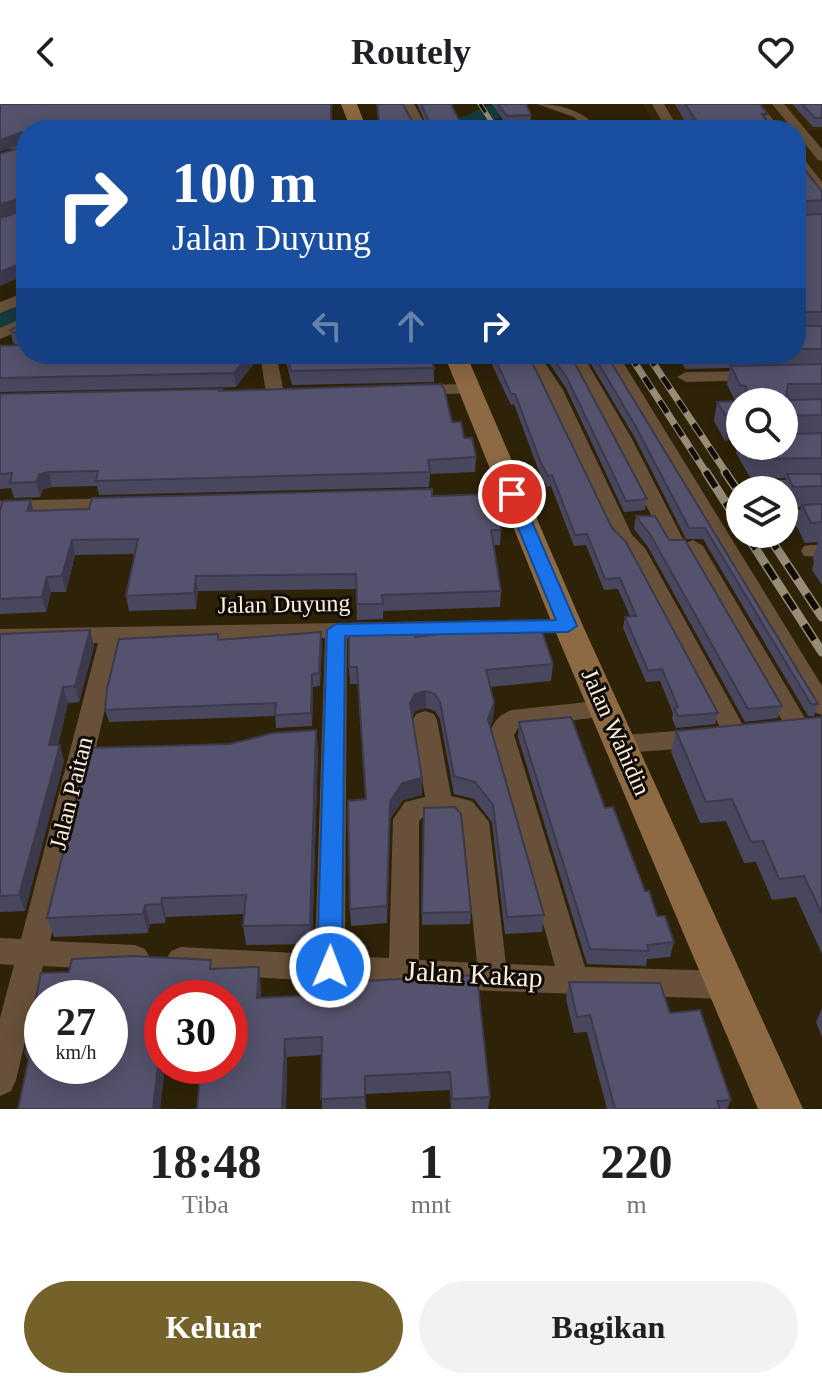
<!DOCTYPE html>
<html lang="id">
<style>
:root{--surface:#fff;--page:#f2f2f2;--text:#202124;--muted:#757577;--accent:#75622b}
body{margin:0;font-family:Georgia,serif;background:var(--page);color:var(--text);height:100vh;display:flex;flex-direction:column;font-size:30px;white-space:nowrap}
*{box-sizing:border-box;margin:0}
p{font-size:26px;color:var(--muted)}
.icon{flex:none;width:44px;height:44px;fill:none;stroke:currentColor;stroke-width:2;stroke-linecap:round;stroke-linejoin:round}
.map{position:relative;height:1005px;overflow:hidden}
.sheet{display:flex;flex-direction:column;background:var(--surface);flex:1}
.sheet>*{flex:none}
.banner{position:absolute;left:16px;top:16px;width:790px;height:244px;border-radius:32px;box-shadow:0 4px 20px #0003;background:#1a4fa0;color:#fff;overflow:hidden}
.tools{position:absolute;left:726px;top:284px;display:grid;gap:16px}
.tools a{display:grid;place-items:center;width:72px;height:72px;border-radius:50%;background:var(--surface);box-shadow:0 4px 20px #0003;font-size:40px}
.speed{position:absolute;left:24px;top:876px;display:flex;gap:16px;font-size:40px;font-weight:700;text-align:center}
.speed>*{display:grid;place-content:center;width:104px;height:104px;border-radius:50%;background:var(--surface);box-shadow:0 4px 20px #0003;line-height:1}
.speed small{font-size:20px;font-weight:400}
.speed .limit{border:12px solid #d22;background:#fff;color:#111}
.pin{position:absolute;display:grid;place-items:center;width:68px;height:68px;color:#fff;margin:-34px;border:4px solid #fff;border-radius:50%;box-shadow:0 2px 8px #0007}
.me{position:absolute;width:88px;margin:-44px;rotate:1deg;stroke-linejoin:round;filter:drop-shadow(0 0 6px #0008)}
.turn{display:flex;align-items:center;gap:28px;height:168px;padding:0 24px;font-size:36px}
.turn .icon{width:104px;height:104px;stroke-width:2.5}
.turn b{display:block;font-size:56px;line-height:68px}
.lanes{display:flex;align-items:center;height:76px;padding:0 24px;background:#0003;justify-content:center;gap:40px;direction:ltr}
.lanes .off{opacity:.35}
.eta{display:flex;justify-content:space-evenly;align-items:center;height:136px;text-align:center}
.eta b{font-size:48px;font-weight:700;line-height:56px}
.cta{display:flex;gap:16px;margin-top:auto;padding:16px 24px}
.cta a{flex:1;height:92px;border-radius:48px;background:var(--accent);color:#fff;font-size:32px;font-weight:700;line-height:92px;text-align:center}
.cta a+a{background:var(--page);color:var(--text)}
header{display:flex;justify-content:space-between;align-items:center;height:104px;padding:0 24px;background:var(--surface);font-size:36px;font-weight:700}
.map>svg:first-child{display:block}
.built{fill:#382806}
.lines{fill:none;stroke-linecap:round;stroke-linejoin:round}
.river{fill:#153c3d;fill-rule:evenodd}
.street{fill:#68513a;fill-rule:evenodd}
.secondary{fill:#8e6a44;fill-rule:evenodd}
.rail-far2-casing{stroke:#968c77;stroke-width:5}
.rail-far1-casing{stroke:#968c77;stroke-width:7}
.rail-casing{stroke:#968c77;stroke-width:9}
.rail-far2{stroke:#120c04;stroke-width:3;stroke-dasharray:10;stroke-linecap:butt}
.rail-far1{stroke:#120c04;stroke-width:5;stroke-dasharray:14;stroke-linecap:butt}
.rail{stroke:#120c04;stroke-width:6;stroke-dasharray:18;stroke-linecap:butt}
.wall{fill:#49475e;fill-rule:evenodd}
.shaded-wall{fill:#3c394c}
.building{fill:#55526d;stroke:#3c394c;stroke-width:2;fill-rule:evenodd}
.route{fill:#1a73e8;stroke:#114b97;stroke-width:2}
.labels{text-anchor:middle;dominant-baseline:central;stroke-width:6;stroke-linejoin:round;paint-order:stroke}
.street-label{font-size:24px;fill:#f9f1e2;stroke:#120c04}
.near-street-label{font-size:28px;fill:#f9f1e2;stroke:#120c04}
</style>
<header><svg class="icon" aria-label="back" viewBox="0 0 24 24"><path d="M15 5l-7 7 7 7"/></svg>Routely<svg class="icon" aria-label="heart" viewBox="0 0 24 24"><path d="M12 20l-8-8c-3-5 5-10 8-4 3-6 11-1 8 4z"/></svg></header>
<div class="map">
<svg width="822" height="1005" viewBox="0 0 822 1005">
<rect width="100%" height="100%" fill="#2e2208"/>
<!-- built -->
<path class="built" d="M643,0H822V26L807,27L822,45V180L796,181V26H657Z"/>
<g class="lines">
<!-- river -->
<path class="river" d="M493,0H523L520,5L471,26H439L443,21Z
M26,199V219L0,229V208Z"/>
<!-- street -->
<path class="street" d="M402,0H414L428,26H416Z
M537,0C563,0 583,7 600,26H587L574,13Z
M652,0H664L679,26H667Z
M749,0H761L781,26H769Z
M772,0H784L822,45V57L818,56Z
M0,37H26V45H0Z
M796,49L800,50L822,78V91L817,90L796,61Z
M26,188V199L0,209V198Z
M26,213V224L0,235V224Z
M260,250H276L284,289L281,293L275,294L266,289Z
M523,250H539L563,286L632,431L645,444L749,632L746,638L737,641L728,638L627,448L613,434L545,286Z
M566,250H582L632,335L685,439L693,436L703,442L812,626L809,632L800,635L791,632L684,445L676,448L666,442L614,335Z
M602,250H618L822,582V611L813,608Z
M757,267L763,268L765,272L763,276L686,278L677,273L686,268Z
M470,280L479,285L476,289L416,291L407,286L416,281Z
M822,375V387L769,386L766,382L776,376Z
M119,394L129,400L126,404L0,409V397Z
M822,405V417L784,418V406Z
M811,441H822V453L804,452L801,447L804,442Z
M568,515L576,517L579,522L576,527L347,534L345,852L389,854L393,715L405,698L425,693L413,616L416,610L425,607L434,610L437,616L451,692L472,697L489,718L506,860L555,862L490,631C492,618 500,610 512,606L606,596L615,599L618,605L615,611L519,623L514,631L585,863L727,867L738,871L742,881L738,891L727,895L493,887L181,869L171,865L166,856L171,847L181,843L315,850L325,534L121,538L50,837L135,841L145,845L150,854L145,863L135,867L43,862L16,976L11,987L0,992V914L14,861L0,860V834L21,835L98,539L0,541V525ZM439,711L456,713L463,722L477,859L419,856V717L422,714Z
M704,625L713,627L716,634L713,641L704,643L622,649L613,647L610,640L613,633L622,631Z"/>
<!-- secondary -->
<path class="secondary" d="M341,0H357L367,26H351Z
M444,250H466L583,522L803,1005H758L553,522Z"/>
<defs>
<path id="rail-far2" d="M480,0L497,26"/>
<path id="rail-far1" d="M629,250L707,370
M647,250L727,370"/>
<path id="rail" d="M706,368L740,421
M725,368L740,390
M746,430L822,548
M767,430L822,513"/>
</defs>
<!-- rail-far2 casing -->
<use href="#rail-far2" class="rail-far2-casing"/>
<!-- rail-far1 casing -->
<use href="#rail-far1" class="rail-far1-casing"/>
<!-- rail casing -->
<use href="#rail" class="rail-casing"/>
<!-- rail-far2 -->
<use href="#rail-far2" class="rail-far2"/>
<!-- rail-far1 -->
<use href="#rail-far1" class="rail-far1"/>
<!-- rail -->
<use href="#rail" class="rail"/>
</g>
<!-- wall -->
<path class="wall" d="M377,0H403L413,19L426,20L417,0H451L464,26H379Z
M492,0H526L531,11L530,19L506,20Z
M675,0H760L767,10L766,15L774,26H690Z
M792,0H822V23H813Z
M796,54L822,88V481L812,466L814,458L813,455L818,438L805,439L796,421L801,403H788L784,394V386H782L786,374L751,375L736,349L739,333L725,337L714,317L717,298L735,297L727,280L730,264L685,265L678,250H796ZM740,298L784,342H740Z
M26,219V250L258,254L236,283L0,288V242L17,241L13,239L10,226Z
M284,250H429L434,264V278L292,281Z
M487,250H528L612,424L718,609L715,620L676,624L672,615L673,609L660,577L646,578L623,524L625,513L630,512L618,485L604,486L586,441L574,442L551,382L547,383L540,370L514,300L511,301Z
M543,250H570L647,395L645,406L624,408L566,284Z
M585,250H606L818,600L814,612H808L703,435H686L635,334Z
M222,285V287L452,318L476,353L475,368L430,370L429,383L99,391L97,382L52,383L43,385L40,393L14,394L11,384L0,385V290Z
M432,392L501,426L500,441H493L501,487L500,503L383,507V515L357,516L356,485L198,487L196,505L129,507L126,492L135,450L75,451L66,488H51L46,508L0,510V406L33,407L89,405Z
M636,412L669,436L782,602L778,614L745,618L648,443L634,425Z
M490,521L553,560L551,577L490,583L494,598L493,615L490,623L544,811L542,828L505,830L492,718L474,695L454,690L440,615L435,607L426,604L415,607L412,613L422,674V691L403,696L390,715L387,819L351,822L350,805L366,695L358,580H350L349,563L384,526L415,533L489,525Z
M90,526L94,542L79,598L68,599L58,641L64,657L25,807L0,808V530Z
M219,536L322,540L320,582L313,583L312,622L276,624L275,612L109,618L105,606Z
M822,613V850L796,793L772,796L756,758L744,759L726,717L700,719L671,648L676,627Z
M519,618L645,787L657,812L674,838L670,853L647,855L646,862L587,860L518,633Z
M318,645L312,840L246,841L243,822L244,810L166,813L165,819L150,820L148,829L54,833L47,814Z
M424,704L471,808L470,820L422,821Z
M213,865L261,882V894L322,891L363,877L490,993L488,1005H451L450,986L365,990L366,1005H322L321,951L287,953L286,1005H197L230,962L162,894V962H165L160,1005L28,957L25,949Z
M569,878L670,909L731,996L727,1005H607L587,928L574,929L566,895Z
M822,904V933L816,918Z"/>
<!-- shaded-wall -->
<path class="shaded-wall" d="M23,28L25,39L0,48V36Z
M25,93L26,105L0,113V100Z
M26,157V171L0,182V168Z
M249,250H258V254L236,283L234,269Z
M740,314L739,333L725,337L729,317Z
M49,368L52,383L43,385L40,393L36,378L39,370Z
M31,396L34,411L27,407Z
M72,436L75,451L66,488L62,472Z
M196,472L198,487L196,505L194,489Z
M47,473L51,488L46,508L42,493Z
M90,526L94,542L79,598L75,582Z
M321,528L322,540L320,582L319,569Z
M312,570L313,583L312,622L311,609Z
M63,583L68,599L54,657L49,641Z
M426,587V604L415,607L410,616V599L415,590Z
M494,598L493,615L487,632L488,615Z
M316,626L318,645L312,840L310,821Z
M60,641L64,657L25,807L19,791Z
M422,674V691L403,696L390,715L387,819L390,698L402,679Z
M162,794L166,813L165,819L161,800Z
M145,801L150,820L148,829L143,810Z
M259,863L261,882L260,912L257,894Z
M285,935L287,953L286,1005H282Z
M160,943L162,951V962H165L160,1005H153Z"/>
<!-- building -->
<path class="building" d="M0,0H331V26H26V30L23,28L0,36Z
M377,0H403L413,19L430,20L421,0H451L464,26H380Z
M498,0H526L531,11L507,12Z
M685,0H760L767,10H762L774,26H698L693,16H696Z
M802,0H822V14H815Z
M26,34V157L0,168V114L26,106L25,93L0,100V50L25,42Z
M796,54L822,88V96L797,98V108L800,111L822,110V208H798V222H822V245H796Z
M26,219V234L10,226Z
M26,241V250H249L234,269L0,274V242Z
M286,250H429L434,264L291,267Z
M493,250H528L612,424L626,438L718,609L678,612L674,604L678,603L662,565L648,567L625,513L636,512L620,474L605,475L587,430L575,431L552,371L548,372L541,359L515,290H511Z
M550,250H570L647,395L626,397L567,274Z
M593,250H606L818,600H811L705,424H689L636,323Z
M822,260V280H788L786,293L789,296L822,295V311L789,312L786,320L784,321V298H740V314L729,317L717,298L748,296L746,282L740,281L731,262Z
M440,280L444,284L452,318H461L464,334H472L476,353L428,356L430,368L96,377L98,367L49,368L39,370L36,378L10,379L12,369L0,370V290L222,285L220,287Z
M784,327L789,330L822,329V354L756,355L748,342H784Z
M787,370H822V382L793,383Z
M432,385V392L495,390L501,426H491L501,487L382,491L383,500H357L356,470L196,472L194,489L126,492L138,435L72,436L62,472L47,473L42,493L0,495V406L3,397L31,396L27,407L89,405L92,394Z
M822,400V418L811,419L802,401Z
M636,412H655L669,436H685L782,602L748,605L650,430Z
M539,518L553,560L486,566L494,598L488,615L544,811L507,813L493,701L475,678L454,672L440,598L435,590L426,587L415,590L410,599L422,674L402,679L390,698L387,802L350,805L348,697L366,695L357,563H349V522L384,519V526L414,525L415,533L491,524L490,521Z
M90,526L75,582L63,583L49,641H60L19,791L0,792V530Z
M321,528L319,569L312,570L311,609L275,611L276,599L105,606L107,585L119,535L218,530V536Z
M571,613L605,704L613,703L645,787H649L657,812H665L674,838L647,841L649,847L590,845L519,618Z
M822,613V810L804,772L779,775L763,737L751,738L732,695L706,698L676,627Z
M316,626L310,821L243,822L246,791L162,794L161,800L145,801L143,810L47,814L89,644L230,640L273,629Z
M455,703L461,710L471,808L422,809L424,704Z
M133,852L211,856L210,865L259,863L257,894L322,891V873L363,871V877L477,871L490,993L452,995L450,968L365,972V993L321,995L322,933L285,935L282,1005H197L201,962H230V894H162V943H160L153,1005H18L30,948L25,949L41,869L69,868L72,855ZM42,894H110V962H42Z
M569,878L660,879L670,909L700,906L731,996L717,997L720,1005H615L590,911L577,913Z"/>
<!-- route -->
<path class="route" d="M512,386L520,390L577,522L568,528L345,532L342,863L338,871L330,874L321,871L317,863L327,526L336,520L556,516L504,390Z"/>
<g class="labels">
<!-- street labels -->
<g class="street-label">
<text transform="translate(284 500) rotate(-1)">Jalan Duyung</text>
<text transform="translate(616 628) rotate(66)">Jalan Wahidin</text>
<text transform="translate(71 689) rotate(-76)">Jalan Paitan</text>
</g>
<!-- near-street labels -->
<g class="near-street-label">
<text transform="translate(474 870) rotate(3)">Jalan Kakap</text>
</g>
</g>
</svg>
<div class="tools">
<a><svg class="icon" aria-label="search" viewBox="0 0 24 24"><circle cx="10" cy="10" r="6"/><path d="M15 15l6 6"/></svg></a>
<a><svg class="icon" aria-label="layers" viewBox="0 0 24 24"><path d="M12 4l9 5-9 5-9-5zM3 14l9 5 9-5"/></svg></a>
</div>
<div class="speed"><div>27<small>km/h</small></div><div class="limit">30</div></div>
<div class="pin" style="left:512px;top:390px;background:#d93025"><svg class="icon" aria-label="arrive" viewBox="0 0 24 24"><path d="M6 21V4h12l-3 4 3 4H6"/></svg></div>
<svg class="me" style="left:330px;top:863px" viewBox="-20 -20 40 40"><circle r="17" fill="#1a73e8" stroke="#fff" stroke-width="3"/><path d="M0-11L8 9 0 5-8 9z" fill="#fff"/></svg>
<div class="banner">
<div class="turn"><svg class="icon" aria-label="right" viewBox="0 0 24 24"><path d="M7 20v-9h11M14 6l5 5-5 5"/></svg><div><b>100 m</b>Jalan Duyung</div></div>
<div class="lanes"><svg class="icon off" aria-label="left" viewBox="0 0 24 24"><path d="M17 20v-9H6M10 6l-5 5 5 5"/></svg><svg class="icon off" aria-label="ahead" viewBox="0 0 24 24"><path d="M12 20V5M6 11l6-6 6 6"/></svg><svg class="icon" aria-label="right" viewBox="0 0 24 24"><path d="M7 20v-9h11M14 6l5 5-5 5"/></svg></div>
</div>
</div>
<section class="sheet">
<div class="eta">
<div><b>18:48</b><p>Tiba</p></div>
<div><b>1</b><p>mnt</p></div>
<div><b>220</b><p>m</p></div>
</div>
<div class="cta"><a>Keluar</a><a>Bagikan</a></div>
</section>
